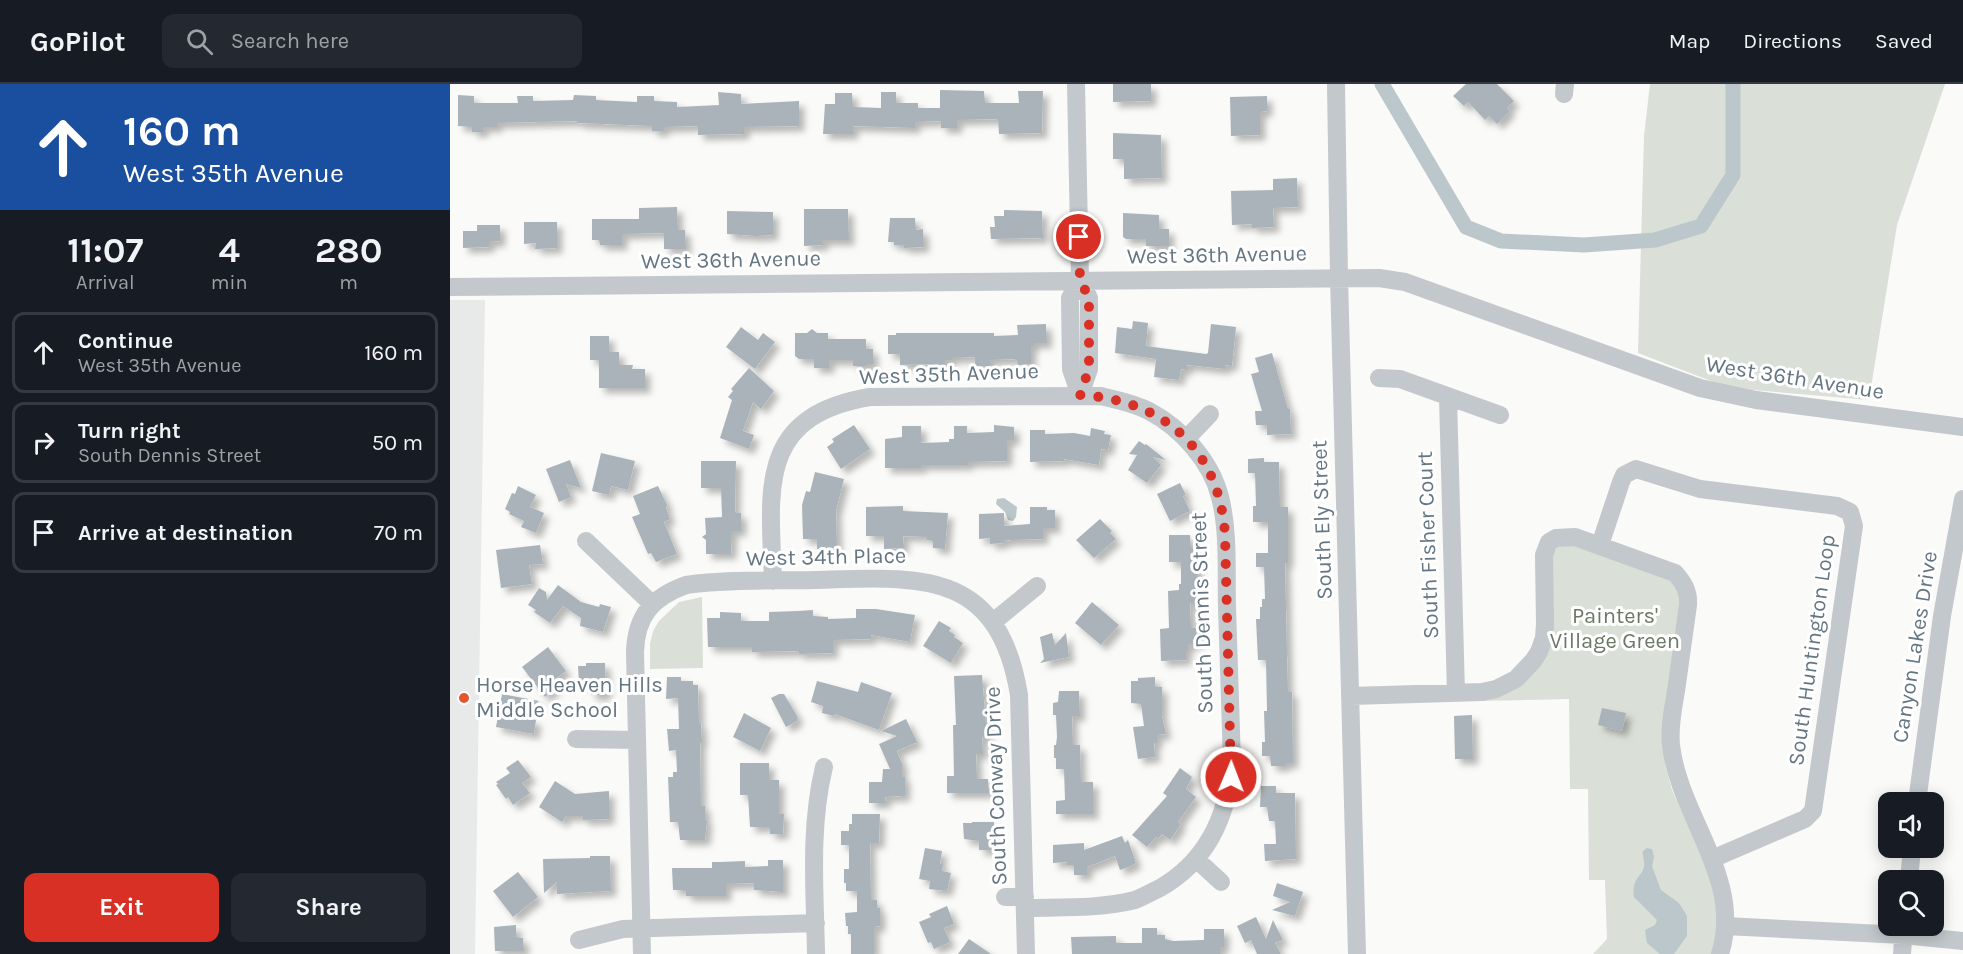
<!DOCTYPE html>
<style>
:root{--surface:#171b24;--page:#242831;--text:#f1f3f6;--muted:#9ea1a6;--line:#363941;--accent:#d93025}
body{margin:0;font-family:Karla,sans-serif;background:var(--page);color:var(--text);height:100vh;display:flex;flex-direction:column;font-size:22px;white-space:nowrap}
*{box-sizing:border-box;margin:0}
p{font-size:20px;color:var(--muted)}
.icon{flex:none;width:33px;height:33px;fill:none;stroke:currentColor;stroke-width:2;stroke-linecap:round;stroke-linejoin:round}
.map{position:relative;flex:1;overflow:hidden}
.side{display:flex;flex-direction:column;background:var(--surface);width:450px}
.side>*{flex:none}
.banner{background:#1a4fa0;color:#fff;overflow:hidden}
.buttons{position:absolute;left:1428px;top:708px;display:grid;gap:12px}
.buttons a{display:grid;place-items:center;width:66px;height:66px;border-radius:12px;background:var(--surface);box-shadow:0 3px 15px #0003;font-size:30px}
.pin{position:absolute;display:grid;place-items:center;width:51px;height:51px;color:#fff;margin:-26px;border:3px solid #fff;border-radius:50%;box-shadow:0 2px 6px #0007}
.me{position:absolute;width:66px;margin:-33px;rotate:1deg;stroke-linejoin:round;filter:drop-shadow(0 0 4px #0008)}
.turn{display:flex;align-items:center;gap:21px;height:126px;padding:0 24px;font-size:27px}
.turn .icon{width:78px;height:78px;stroke-width:2.5}
.turn b{display:block;font-size:42px;line-height:51px}
.eta{display:flex;justify-content:space-evenly;align-items:center;height:102px;text-align:center}
.eta b{font-size:36px;font-weight:700;line-height:42px}
.button{display:flex;gap:12px;margin-top:auto;padding:12px 24px}
.button a{flex:1;height:69px;border-radius:12px;background:var(--accent);color:#fff;font-size:24px;font-weight:700;line-height:69px;text-align:center}
.button a+a{background:var(--page);color:var(--text)}
ul{padding:0;list-style:none}
li{display:flex;align-items:center;gap:18px;height:81px;margin:0 12px 9px;padding:0 12px;border:3px solid var(--line);border-radius:12px}
li div{flex:1}
li b{display:block;font-size:22px}
li em{font-style:normal}
header{display:flex;align-items:center;gap:36px;box-sizing:border-box;height:84px;padding:0 30px;background:var(--surface);border-bottom:2px solid var(--line)}
header strong{font-size:28px}
nav{display:flex;gap:33px;margin-inline-start:auto;font-size:21px}
.search{width:420px;height:54px;background:var(--page);display:flex;align-items:center;gap:15px;box-sizing:border-box;padding:0 21px;border-radius:12px;color:var(--muted);font-size:22px}
main{display:flex;flex:1;min-height:0}
.map>svg:first-child{display:block}
.built{fill:#e8e9e9}
.green{fill:#dadfd7}
.water{fill:#bbc7cb}
.lines{fill:none;stroke-linecap:round;stroke-linejoin:round}
.canal{stroke:#bbc7cb;stroke-width:15}
.building{fill:#aab3b9;filter:url(#shadow)}
.minor{stroke:#c3c8cc;stroke-width:18}
.route{stroke:#d93025;stroke-width:10;stroke-dasharray:0 18}
.poi-dot{fill:#e4572e;stroke:#fff;stroke-width:2}
.labels{text-anchor:middle;dominant-baseline:central;stroke-width:6;stroke-linejoin:round;paint-order:stroke}
.street-label{font-size:22px;fill:#657683;stroke:#fff}
.park-label{font-size:22px;fill:#687a64;stroke:#fff}
.poi-label{font-size:22px;fill:#657683;stroke:#fff;text-anchor:start}
</style>
<header>
<strong>GoPilot</strong>
<div class="search"><svg class="icon" aria-label="search" viewBox="0 0 24 24"><circle cx="10" cy="10" r="6"/><path d="M15 15l6 6"/></svg>Search here</div>
<nav><a>Map</a><a>Directions</a><a>Saved</a></nav>
</header>
<main>
<section class="side">
<div class="banner">
<div class="turn"><svg class="icon" aria-label="ahead" viewBox="0 0 24 24"><path d="M12 20V5M6 11l6-6 6 6"/></svg><div><b>160 m</b>West 35th Avenue</div></div>
</div>
<div class="eta">
<div><b>11:07</b><p>Arrival</p></div>
<div><b>4</b><p>min</p></div>
<div><b>280</b><p>m</p></div>
</div>
<ul>
<li><svg class="icon" aria-label="ahead" viewBox="0 0 24 24"><path d="M12 20V5M6 11l6-6 6 6"/></svg><div><b>Continue</b><p>West 35th Avenue</p></div><em>160 m</em></li>
<li><svg class="icon" aria-label="right" viewBox="0 0 24 24"><path d="M7 20v-9h11M14 6l5 5-5 5"/></svg><div><b>Turn right</b><p>South Dennis Street</p></div><em>50 m</em></li>
<li><svg class="icon" aria-label="arrive" viewBox="0 0 24 24"><path d="M6 21V4h12l-3 4 3 4H6"/></svg><div><b>Arrive at destination</b></div><em>70 m</em></li>
</ul>
<div class="button"><a>Exit</a><a>Share</a></div>
</section>
<div class="map">
<svg width="1513" height="870" viewBox="0 0 1513 870">
<defs>
<filter id="shadow"><feDropShadow dx="5.5" dy="5.5" stdDeviation="3" flood-color="#0004"/></filter>
</defs>
<rect width="100%" height="100%" fill="#fafaf8"/>
<!-- built -->
<path class="built" d="M0,216H35L25,870H0Z"/>
<!-- green -->
<path class="green" d="M1200,0H1495L1447,141L1419,316L1279,304L1188,269L1194,52Z
M1114,458L1219,495L1231,509L1214,663L1216,684L1222,706L1264,800L1268,842L1263,870H1143L1157,855L1155,796H1139L1138,705H1120L1119,615L1029,617L1080,591L1102,474L1107,462Z
M252,513L253,584L200,585V560L203,547L209,537L229,518Z"/>
<!-- water -->
<path class="water" d="M554,414L567,423L566,433L563,437L558,436L555,428L546,420L547,415Z
M1197,764L1202,765L1204,773L1202,782L1211,806L1229,819L1237,832V852L1224,870H1210L1197,859L1195,846L1205,841L1207,836L1184,813C1181,793 1194,792 1194,781C1195,777 1192,772 1193,767Z"/>
<g class="lines">
<!-- canal -->
<path class="canal" d="M932,0L1016,143L1051,157L1134,161L1205,156L1251,142L1283,91V0"/>
</g>
<!-- building -->
<path class="building" d="M663,0H701V17L663,18Z
M1016,0H1047L1064,17L1057,24L1060,27L1047,40L1039,32L1035,36L1018,18L1014,22L1003,12Z
M490,6L534,7L535,19H569L568,7H593L592,49L549,50L548,35L507,36V44H491V37L465,38V44L403,42V50H373L375,20H385V9H402L403,23L431,24V8H446V19H468V24H490Z
M268,8L291,10V20L349,17V42L294,43V50L248,51V42L214,43V47H202V42L128,39V37L47,39V43H33V48H22V43L8,42V11L24,12V19H68L67,12H83V17L123,16L124,11L146,12V16L187,18V12H204V17L227,18V23L269,21Z
M817,12V27L810,28V51L781,52L780,13Z
M663,49L711,51L712,94L674,95V75H663Z
M847,94L848,123L823,124L824,143L802,144V140L782,141L781,107L823,106V95Z
M227,123L228,146H235L236,165H214V149L172,150V161H150L149,156H142V135H189V124Z
M354,125H398L399,156H373V161L354,162Z
M554,126L592,127L593,154L541,155L540,143H545L544,132H554Z
M277,127L323,128V151L306,152L277,150Z
M673,129L709,131V145H719V162H696V155H676L673,153Z
M440,134H465L466,146L473,145L474,163L454,164V161H444V158H438Z
M74,138H107V164L85,165L86,159L74,160Z
M27,141H50V157L39,158V163L13,164V147H27Z
M683,237L698,239L696,262L756,270L758,269L761,240L786,243L782,282L775,281V285L737,281V286L731,285L729,296L704,293L706,275L665,269L667,243L682,245Z
M596,240L597,259H584V262H581V280L568,281L566,275L540,276V282H525V273L502,274V276H495V283H480V280L450,281V270H438V251H446V249H544V252L568,251L567,241Z
M291,243L308,256L313,249L325,258L305,285L276,263Z
M362,245L367,249H378V255H416V265H423V280H416V282H403V276H379V284H364V275H349L345,272V249H357Z
M140,252H159V268H169V281H183L182,285H195V304H149V276H140Z
M822,269L838,325H840L841,350L817,351V341H806L805,327H812L801,290L809,288L805,274Z
M299,284L324,307L311,325L303,318L293,347L304,351L299,365L270,354L282,316L278,313L283,307L281,305Z
M404,341L420,365L391,385L377,363L384,358L382,355Z
M544,341L564,343V356H557V377L518,378V381H471V384H435V355L452,353V342H471V359L499,358V355H504V342H517V349L544,348Z
M641,344L655,347L654,350L661,351L658,366L651,365L649,381L614,375V377L580,378V346H595V350L624,349L640,352Z
M689,357L695,361L696,360L716,376L703,373L711,381L697,399L678,386L687,371L679,370Z
M151,369L185,377L178,406L161,402L159,411L142,407Z
M814,374V378H829L830,423H838V479H835L837,572L838,608H842L843,679H835V682H821L820,672H812V658H815L814,627H817L816,576H808L806,535H810V523H812V515H815L814,483H806V469H818V438H803V422H806L805,389H798V375Z
M120,376L131,404L116,400L121,413L109,418L96,385Z
M251,377H286L285,429H291V447H282L281,470H256V456L252,453L256,450L255,434L272,433L271,404H251Z
M365,388L394,395L386,427L387,464L367,465V455H353L352,421L356,407L360,408Z
M730,399L736,411L733,412L740,427L720,437L707,410Z
M68,402L86,411L80,423L94,429L86,449L71,443L74,437L59,430L60,428L55,425L62,409L65,410Z
M208,402L217,421L216,424L220,435L214,438L227,470L206,478L201,469L198,470L182,433L190,430L183,412Z
M453,422V427L498,429L495,465L483,464V457L477,456V453L453,452L454,464L434,465V452H416V423Z
M580,423H597V426H605V444H593V455L561,456L553,457V459L540,460V454L529,455V430L554,429V442L580,440Z
M650,435L662,447L660,449L666,455L644,474L626,456Z
M719,451H740L741,464H747V519H740L741,544H746L747,560H738V566H736V576L711,577L710,545L719,544L718,507L729,506V500H731V478H719Z
M90,461L93,480L79,481L82,500L51,504L46,466Z
M108,501L131,518L149,523L150,520L161,523L153,548L130,542L131,534L113,522L100,539L84,528L86,526L78,521L89,504L96,508L97,516Z
M642,518L669,541L651,561L625,539Z
M406,525H426L465,531L460,558L421,551V555L383,556V569L349,570L348,567L302,568V563H258L257,534H270V528L291,529V537H319V528L348,527L363,526V532L378,533V535L406,534Z
M489,537L501,544L499,547L505,551L504,553L513,559L501,579L473,562Z
M602,549L605,561L616,549L619,573L590,579L594,575L590,553Z
M98,563L116,587L100,599L105,605L95,613L72,583Z
M136,579H155L156,611H141L140,599L129,600L128,582H136Z
M532,591L537,653H532L533,670H526L527,695H538L539,709H497V692H504L503,641H506L504,592Z
M217,593H231V597H243V601H248L249,640H251L252,658H250L251,722H255V735L257,737L255,756H230L228,738H220L218,693H223V688H227L226,666L219,667L217,645H229L228,614L216,615Z
M705,593V603H712V632L716,650L707,651V659H704L705,673L688,675L683,643L694,642L691,620L681,619V597H688V594Z
M367,597L408,608L411,598L442,609L429,646L385,630L384,632L372,629L373,622L361,618Z
M609,607H629L630,632H622L623,661H630L631,698H643V730H606V717L615,716L614,685H606V674H604V661H606L607,653L606,631H603V619L608,618Z
M52,610L89,617L69,633L86,636L84,650L46,643Z
M329,610H334L347,632V637L336,643L321,614Z
M1152,624L1176,629L1172,647L1148,641Z
M294,629L321,644L310,667L283,653Z
M1022,631L1023,675H1005L1004,632Z
M456,635L468,660L465,659L447,667L452,680V693H455V711H453V714L451,712L435,713L436,719H419V698H432L433,685H440L429,660L447,652L431,647Z
M68,676L81,693L72,699L80,709L63,721L58,713L56,715L46,701L48,700L46,698L60,689L56,684Z
M290,679H319V696H329V730H334L333,750H320V743H300L298,711H290Z
M730,684L742,693L736,705L746,713L728,738L731,740L720,756L712,750L708,755L706,753L697,763L682,751L717,712L713,709Z
M105,697L125,710L159,707V735L133,736V732H116L112,738L89,723Z
M811,702H826V709H845L846,775L815,777L814,760H826L825,737H819L817,723H810Z
M402,730H430L429,759H420L421,816H427V824H430V842L424,843V870H401V850H398V842H396L395,829L407,828V807H396V799H394V785H399V761H391V747H399V740H402Z
M522,738H544V766H529V757L514,755L513,739H522Z
M672,752L675,759L678,756L686,779L681,782L670,786L665,772L637,783V791H624V781H617V778L603,779V761L634,759V766Z
M475,764L492,767L490,780H493L492,787L501,789L497,807L479,805L480,797L469,795Z
M140,772H160L161,807L107,810V798L94,809L93,775L140,774Z
M318,776H333V808L304,806V799L276,800V812H236V806H223L222,784H262V778H270L295,777V783L318,782Z
M68,788L88,813L63,833L43,807Z
M827,799L853,808L845,832L822,826L840,818L823,812Z
M497,822L504,840L494,844L500,858L484,865L481,858L478,859L469,838L481,833L479,830Z
M806,833L816,855L823,836L833,856L825,859L831,870H807L801,856L795,859L787,842Z
M66,841V853L73,854L74,867H45L44,843Z
M692,844H707V851H715V855L723,857L754,856V845H774V863H770V870H622L621,853L666,852V859H692Z
M519,855L541,870H508Z"/>
<g class="lines">
<!-- minor -->
<path class="minor" d="M626,0L630,196L639,214V285L630,311
M886,0L889,193L907,870
M1114,10L1115,0
M630,196L620,214L621,285L630,311
M0,203L929,194L955,198L1250,304L1306,316L1513,343
M929,294L950,295L1050,331
M998,313L1006,609
M736,355L760,330
M136,457L202,520
M1150,461L1171,398L1174,391L1186,385L1250,405L1387,422L1400,428L1404,442L1363,727L1355,735L1262,775
M323,497C320,406 306,332 420,313L651,312C667,316 684,319 699,327C731,344 761,377 770,413C779,448 776,487 777,523C779,574 780,626 782,678C778,731 757,777 710,804C702,808 693,813 685,816C650,825 611,823 575,824
M543,538L587,502
M901,612L1032,608L1046,605L1066,595L1083,577L1089,568L1094,554L1095,540L1094,471L1099,458L1106,454L1125,453L1225,489C1234,499 1239,508 1238,521C1234,550 1230,578 1226,607C1223,625 1219,643 1221,661C1229,733 1294,795 1270,870
M126,655L187,656
M1467,718L1492,532L1513,415
M746,775L771,798
M1459,796L1462,764
M555,813H575
M1275,842L1453,851L1513,857
M129,856L173,845L366,839
M192,870L185,568C186,531 203,513 236,501C278,495 322,497 364,496C468,493 548,483 569,611L576,870
M366,870C365,807 359,745 374,683
M1452,870L1454,842"/>
</g>
<g class="lines">
<!-- route -->
<path class="route" d="M629,153L630,196L639,214V285L630,311C714,316 769,365 775,450L781,693"/>
</g>
<!-- markers -->
<circle class="poi-dot" cx="14" cy="614" r="6"/>
<g class="labels">
<!-- street labels -->
<g class="street-label">
<text transform="translate(767 171) rotate(-1)">West 36th Avenue</text>
<text transform="translate(281 176) rotate(-1)">West 36th Avenue</text>
<text transform="translate(499 290) rotate(-2)">West 35th Avenue</text>
<text transform="translate(1345 294) rotate(9)">West 36th Avenue</text>
<text transform="translate(872 436) rotate(-92)">South Ely Street</text>
<text transform="translate(978 461) rotate(-92)">South Fisher Court</text>
<text transform="translate(376 473) rotate(-1)">West 34th Place</text>
<text transform="translate(752 529) rotate(-92)">South Dennis Street</text>
<text transform="translate(1465 563) rotate(-81)">Canyon Lakes Drive</text>
<text transform="translate(1362 566) rotate(-82)">South Huntington Loop</text>
<text transform="translate(546 702) rotate(-92)">South Conway Drive</text>
</g>
<!-- park labels -->
<g class="park-label">
<text x="1165" y="532">Painters'<tspan x="1165" dy="25">Village Green</tspan></text>
</g>
<!-- poi labels -->
<g class="poi-label">
<text x="26" y="601">Horse Heaven Hills<tspan x="26" dy="25">Middle School</tspan></text>
</g>
</g>
</svg>
<div class="buttons">
<a><svg class="icon" aria-label="sound" viewBox="0 0 24 24"><path d="M4 9h4l5-4v14l-5-4H4zM17 9q2 3 0 6"/></svg></a>
<a><svg class="icon" aria-label="search" viewBox="0 0 24 24"><circle cx="10" cy="10" r="6"/><path d="M15 15l6 6"/></svg></a>
</div>
<div class="pin" style="left:629px;top:153px;background:#d93025"><svg class="icon" aria-label="arrive" viewBox="0 0 24 24"><path d="M6 21V4h12l-3 4 3 4H6"/></svg></div>
<svg class="me" style="left:781px;top:693px" viewBox="-20 -20 40 40"><circle r="17" fill="#d93025" stroke="#fff" stroke-width="3"/><path d="M0-11L8 9 0 5-8 9z" fill="#fff"/></svg>
</div>
</main>
